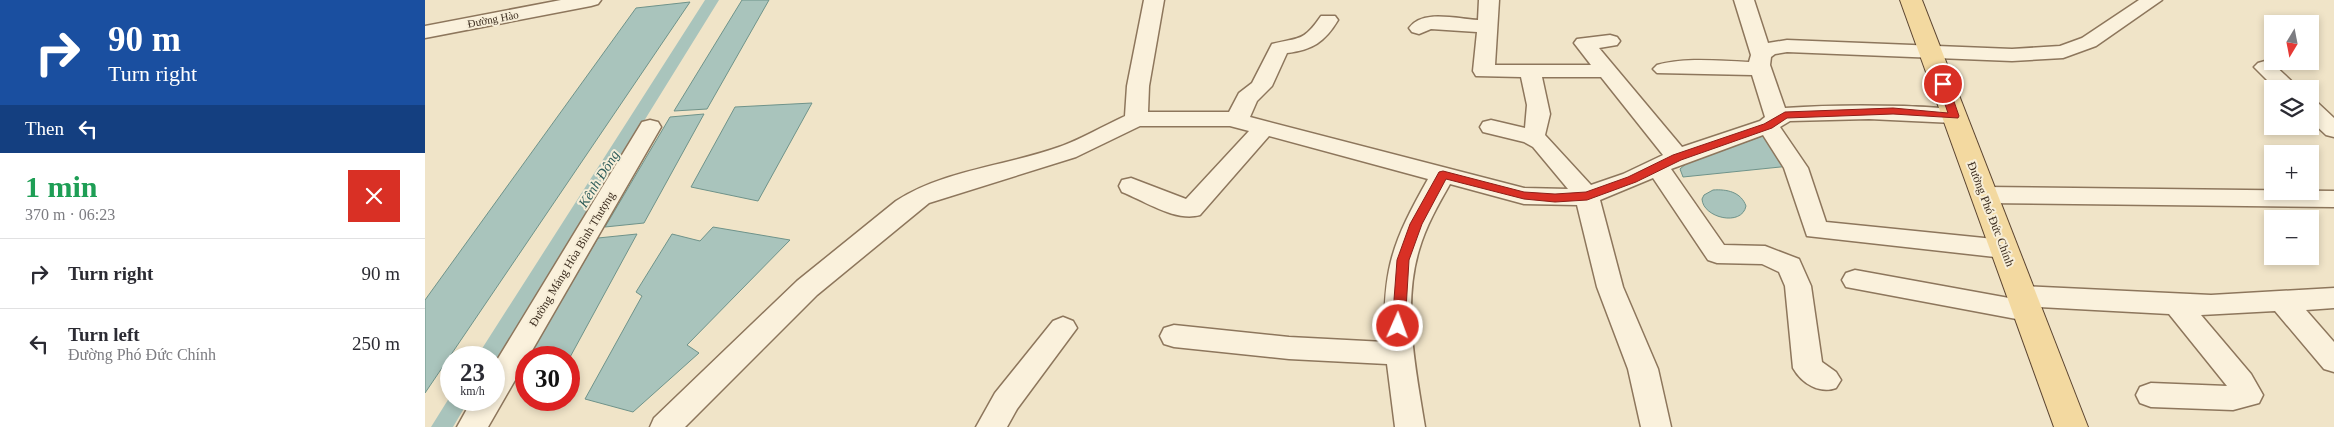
<!DOCTYPE html>
<meta charset="utf-8">
<style>
:root{--surface:#fff;--page:#f2f2f3;--text:#2b2b33;--muted:#7c7c81;--line:#e1e1e2}
body{margin:0;font-family:Georgia,serif;background:var(--page);color:var(--text);height:100vh;display:flex;flex-direction:column;font-size:19px;white-space:nowrap}
*{box-sizing:border-box;margin:0}
p{font-size:16px;color:var(--muted)}
.icon{flex:none;width:28px;height:28px;fill:none;stroke:currentColor;stroke-width:2;stroke-linecap:round;stroke-linejoin:round}
.map{position:relative;flex:1;overflow:hidden}
.side{display:flex;flex-direction:column;background:var(--surface);width:425px}
.side>*{flex:none}
.top-card{background:#1a4fa0;color:#fff;overflow:hidden}
.needle{width:32px;rotate:190deg}
.fabs{position:absolute;left:1839px;top:15px;display:grid;gap:10px}
.fabs a{display:grid;place-items:center;width:55px;height:55px;border-radius:0px;background:var(--surface);box-shadow:0 2px 8px #0003;font-size:25px}
.speed{position:absolute;left:15px;top:346px;display:flex;gap:10px;font-size:25px;font-weight:700;text-align:center}
.speed>*{display:grid;place-content:center;width:65px;height:65px;border-radius:50%;background:var(--surface);box-shadow:0 2px 8px #0003;line-height:1}
.speed small{font-size:12px;font-weight:400}
.speed .limit{border:8px solid #d22;background:#fff;color:#111}
.pin{position:absolute;display:grid;place-items:center;width:42px;height:42px;color:#fff;margin:-21px;border:2px solid #fff;border-radius:50%;box-shadow:0 1px 5px #0007}
.me{position:absolute;width:55px;margin:-28px;rotate:2deg;stroke-linejoin:round;filter:drop-shadow(0 0 4px #0008)}
.turn{display:flex;align-items:center;gap:18px;height:105px;padding:0 25px;font-size:22px}
.turn .icon{width:65px;height:65px;stroke-width:2.5}
.turn b{display:block;font-size:35px;line-height:42px}
.then{display:flex;align-items:center;height:48px;padding:0 25px;background:#0003;gap:10px;font-size:19px}
.round{display:grid;place-items:center;flex:none;width:52px;height:52px;border-radius:0px;background:var(--page)}
.headline{display:flex;align-items:center;justify-content:space-between;height:85px;padding:0 25px}
h1{font-size:30px;font-weight:600;line-height:38px;color:#1e9e55}
ul{padding:0;list-style:none}
li{display:flex;align-items:center;gap:15px;height:70px;padding:0 25px;border-top:1px solid var(--line)}
li div{flex:1}
li b{display:block;font-size:19px}
li em{font-style:normal}
main{display:flex;flex:1;min-height:0}
.map>svg:first-child{display:block}
.water{fill:#a9c4bc;stroke:#6f938a}
.lines{fill:none;stroke-linecap:round;stroke-linejoin:round}
.canal{fill:#a9c4bc;fill-rule:evenodd}
.minor-casing{stroke:#8d765c;stroke-width:3}
.major-casing{stroke:#5b4430;stroke-width:2}
.minor{fill:#faf1dc;fill-rule:evenodd}
.major{fill:#f3d9a0;fill-rule:evenodd}
.route{fill:#d93025;stroke:#8d1f18}
.labels{text-anchor:middle;dominant-baseline:central;stroke-width:4;stroke-linejoin:round;paint-order:stroke}
.far-street-label{font-size:11px;fill:#3d2e20;stroke:#f7eed8}
.street-label{font-size:12px;fill:#3d2e20;stroke:#f7eed8}
.water-label{font-size:14px;font-style:italic;fill:#2f5d5a;stroke:#f7eed8}
</style>
<main>
<section class="side">
<div class="top-card">
<div class="turn"><svg class="icon" aria-label="right" viewBox="0 0 24 24"><path d="M7 20v-9h11M14 6l5 5-5 5"/></svg><div><b>90 m</b>Turn right</div></div>
<div class="then">Then<svg class="icon" aria-label="left" viewBox="0 0 24 24"><path d="M17 20v-9H6M10 6l-5 5 5 5"/></svg></div>
</div>
<div class="headline"><div><h1>1 min</h1><p>370 m · 06:23</p></div><a class="round" style="background:#d93025;color:#fff"><svg class="icon" aria-label="close" viewBox="0 0 24 24"><path d="M6 6l12 12M18 6L6 18"/></svg></a></div>
<ul>
<li><svg class="icon" aria-label="right" viewBox="0 0 24 24"><path d="M7 20v-9h11M14 6l5 5-5 5"/></svg><div><b>Turn right</b></div><em>90 m</em></li>
<li><svg class="icon" aria-label="left" viewBox="0 0 24 24"><path d="M17 20v-9H6M10 6l-5 5 5 5"/></svg><div><b>Turn left</b><p>Đường Phó Đức Chính</p></div><em>250 m</em></li>
</ul>
</section>
<div class="map">
<svg width="1909" height="427" viewBox="0 0 1909 427">
<rect width="100%" height="100%" fill="#f0e4c8"/>
<!-- water -->
<path class="water" d="M317,0H344L282,109L249,111Z
M265,2L0,393V300L211,8Z
M387,103L333,201L266,187L310,107Z
M279,114L219,223L180,227L245,117Z
M1343,134L1365,166L1258,177L1255,169L1262,163Z
M1288,190C1302,189 1316,192 1321,206C1317,227 1278,218 1277,199L1279,195Z
M288,227L365,240L262,345L274,353L208,412L160,399L217,296L211,292L247,234L275,241Z
M212,234L144,359V358L103,357L173,238Z"/>
<g class="lines">
<!-- canal -->
<path class="canal" d="M280,0H294L69,363V358H51Z
M26,395V400H44L28,427H6Z"/>
<defs>
<path id="minor" d="M136,0H176L173,4L166,6L0,38V26Z
M719,0H739L724,86L723,112H804L814,93L827,83L847,44C875,37 878,42 896,16H910L913,20C900,42 887,50 862,53L847,86L832,101L825,117L1099,188L1143,189L1108,147L1099,142L1058,132L1055,127L1058,122L1066,120L1100,128L1102,105L1096,77L1051,76L1048,71L1052,32L1006,29L994,34L987,32L984,28C997,9 1033,19 1053,20L1054,0H1074L1070,65H1166L1149,43L1152,39L1185,35L1192,37L1195,41L1192,45L1174,48L1257,147L1335,121L1340,117L1327,75L1232,73L1228,69L1232,65C1261,57 1294,61 1324,62L1326,55L1309,0H1329L1343,43L1362,40L1587,49L1635,46L1657,38L1714,0H1737L1671,46L1638,58L1587,61L1362,52L1350,54L1346,57L1345,65L1360,108C1399,105 1439,105 1479,106C1498,107 1518,107 1537,111L1540,116L1537,121L1529,123L1444,119L1365,121L1355,127L1383,168L1401,222L1579,240L1588,243L1592,249L1588,255L1579,258L1382,236L1359,168L1338,135L1246,169L1299,245L1340,246L1374,259L1386,286L1397,362L1411,372L1416,380L1411,388C1395,394 1377,384 1368,368L1360,286L1354,272L1337,264L1292,263L1283,260L1228,178L1175,200L1198,287L1233,369L1246,427H1216L1203,369L1172,287L1152,205L1099,204L1025,184C1013,205 1001,226 994,250C977,307 991,370 1000,427H970L962,364L864,359L749,347L739,344L735,336L739,328L749,325L864,337L960,342C957,269 968,241 1003,179L844,136L775,215C750,222 720,201 697,192L694,186L697,180L706,178L761,199L824,131L805,126H715L651,157L504,203L392,295L260,427H225L229,418L372,281L471,201C519,170 581,166 634,147C657,139 678,126 700,116L702,86ZM1117,77H1176L1238,155L1198,174L1166,185L1120,135L1125,114Z
M1840,61L1847,63L1875,89H1851L1829,67L1833,63Z
M1885,101L1893,103L1909,118V137L1901,135L1885,120Z
M225,120L233,122L236,127L63,427H32L47,400H69V365L214,127L217,122Z
M1559,187L1909,191V207L1559,203L1550,201L1547,195L1550,189Z
M1430,270L1584,298L1587,289L1597,286L1786,295L1909,288V308L1881,310L1909,342V372L1899,369L1850,311L1776,315L1826,374L1838,395L1834,403L1808,410L1726,407L1715,403L1711,395L1715,387L1726,383L1802,386L1744,314L1614,307L1616,311L1612,318L1602,321L1421,287L1417,280L1421,273Z
M638,317L648,321L652,328L592,409L582,427H551L570,393L628,321Z"/>
<path id="major" d="M1475,0H1497L1663,427H1629Z"/>
</defs>
<!-- minor casing -->
<use href="#minor" class="minor-casing"/>
<!-- major casing -->
<use href="#major" class="major-casing"/>
<!-- minor -->
<use href="#minor" class="minor"/>
<!-- major -->
<use href="#major" class="major"/>
</g>
<!-- route -->
<path class="route" d="M1518,81L1523,84L1534,116L1533,118L1468,114L1362,118L1347,128L1256,160L1211,182L1162,200L1130,202L1099,199L1021,179L997,224L984,260L980,326L973,330L967,326L972,260L985,224L1014,172L1018,171L1099,192L1130,194L1161,192L1203,177L1248,155L1339,124L1360,112L1468,108L1523,113L1513,84Z"/>
<g class="labels">
<!-- far-street labels -->
<g class="far-street-label">
<text transform="translate(68 19) rotate(-11)">Đường Hào</text>
</g>
<!-- street labels -->
<g class="street-label">
<text transform="translate(1566 214) rotate(69)">Đường Phó Đức Chính</text>
<text transform="translate(147 259) rotate(-59)">Đường Máng Hòa Bình Thượng</text>
</g>
<!-- water labels -->
<g class="water-label">
<text transform="translate(174 179) rotate(-58)">Kênh Đông</text>
</g>
</g>
</svg>
<div class="fabs">
<a><svg class="needle" viewBox="-14 -14 28 28"><path d="M0-13l5 13h-10z" fill="#e53935"/><path d="M0 13l5-13h-10z" fill="#7c7c81"/></svg></a>
<a><svg class="icon" aria-label="layers" viewBox="0 0 24 24"><path d="M12 4l9 5-9 5-9-5zM3 14l9 5 9-5"/></svg></a>
<a>+</a>
<a>−</a>
</div>
<div class="speed"><div>23<small>km/h</small></div><div class="limit">30</div></div>
<div class="pin" style="left:1518px;top:84px;background:#d93025"><svg class="icon" aria-label="arrive" viewBox="0 0 24 24"><path d="M6 21V4h12l-3 4 3 4H6"/></svg></div>
<svg class="me" style="left:973px;top:326px" viewBox="-20 -20 40 40"><circle r="17" fill="#d93025" stroke="#fff" stroke-width="3"/><path d="M0-11L8 9 0 5-8 9z" fill="#fff"/></svg>
</div>
</main>
